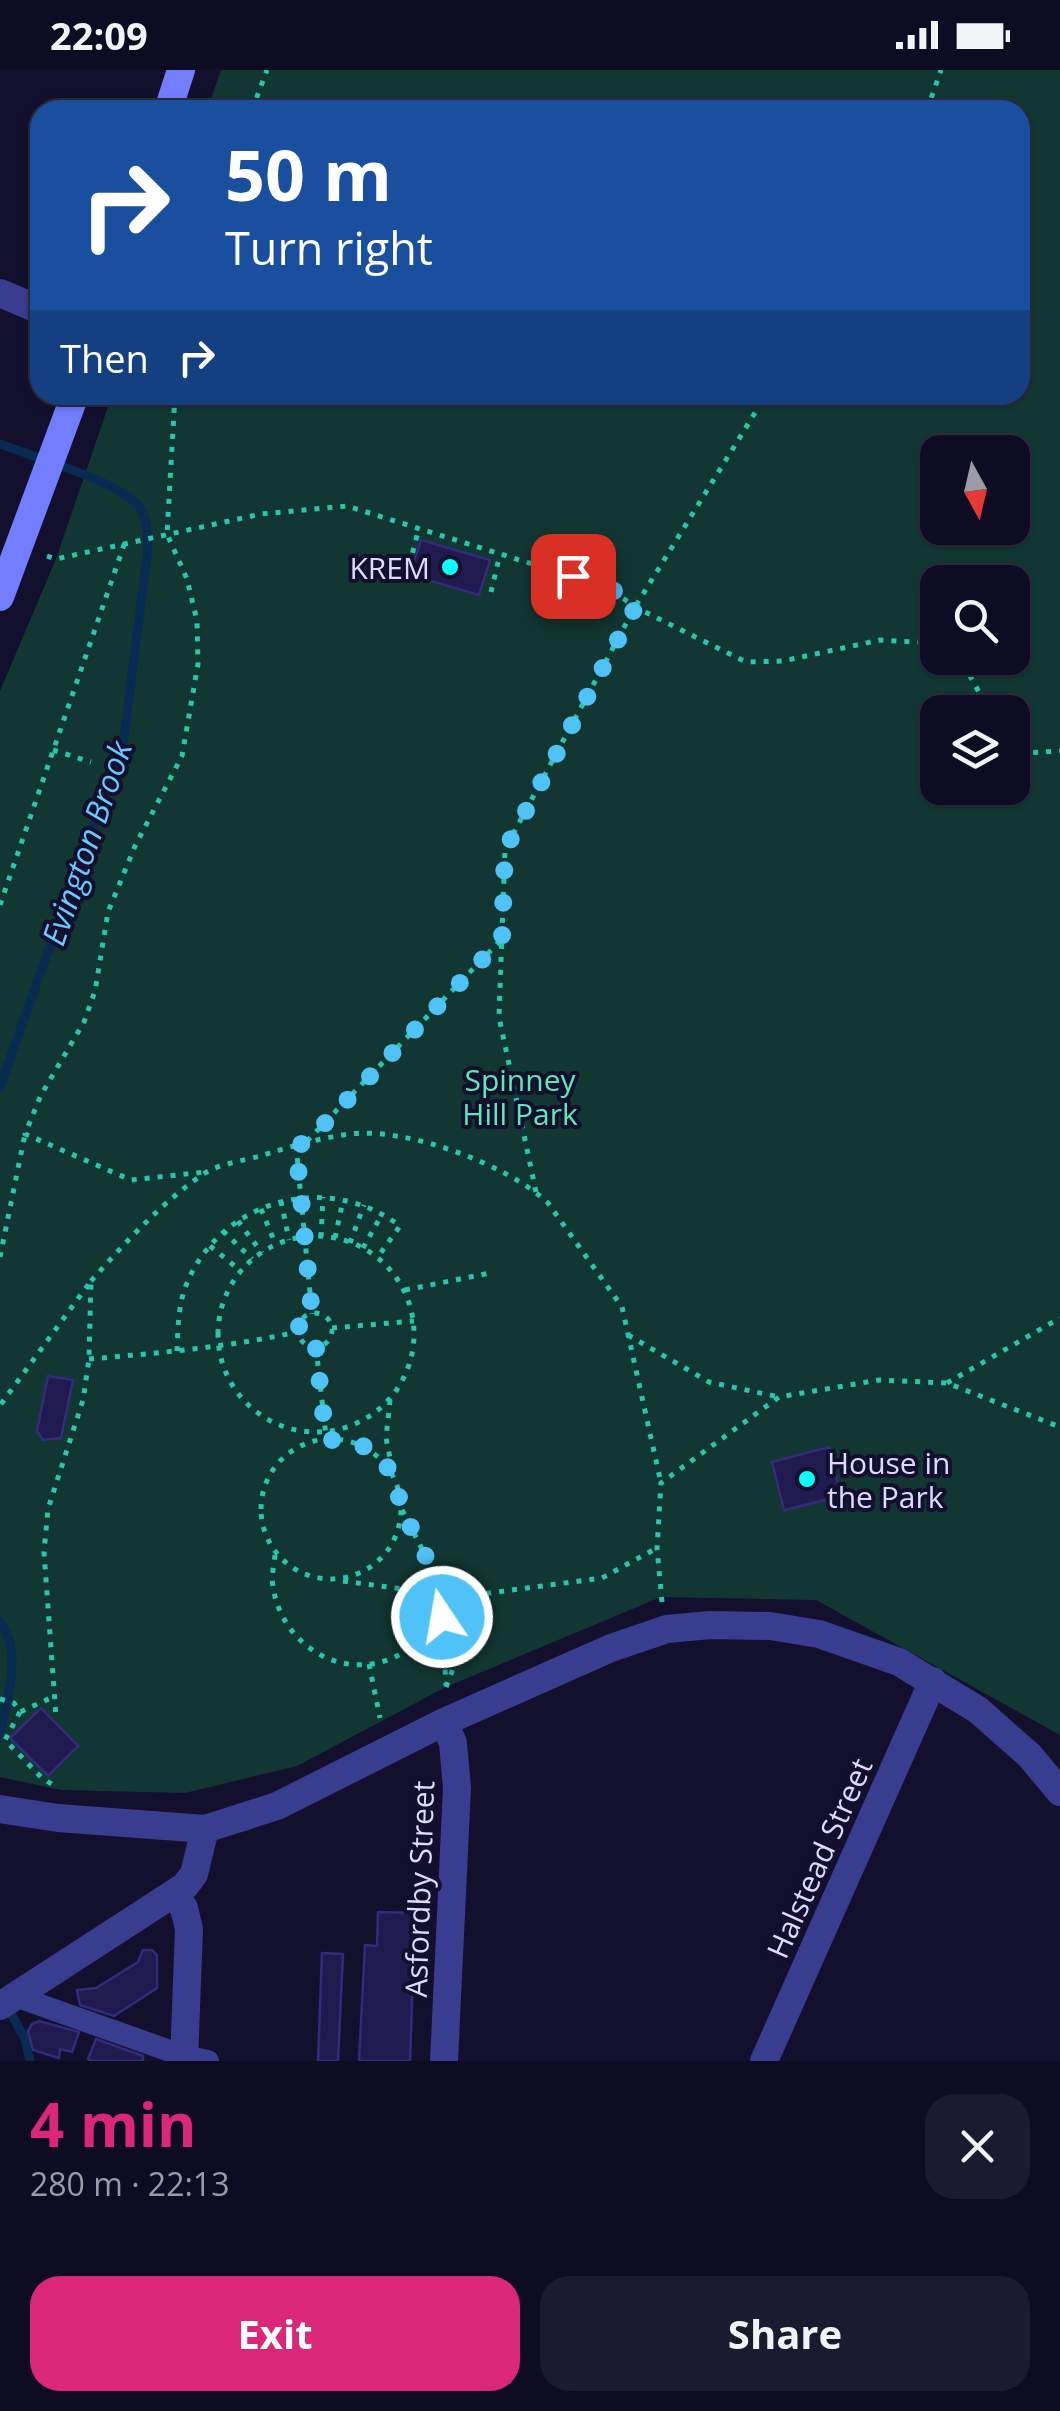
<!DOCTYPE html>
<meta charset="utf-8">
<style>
:root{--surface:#0e0c22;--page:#1c1a2f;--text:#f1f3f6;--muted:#9b9ba5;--line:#2e2c40;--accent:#db2777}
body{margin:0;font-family:"Open Sans",sans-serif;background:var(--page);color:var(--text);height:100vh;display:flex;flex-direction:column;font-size:38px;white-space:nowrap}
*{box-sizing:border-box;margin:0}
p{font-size:32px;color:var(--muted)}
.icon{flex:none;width:55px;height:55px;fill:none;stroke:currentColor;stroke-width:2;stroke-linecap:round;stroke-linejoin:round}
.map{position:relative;height:1991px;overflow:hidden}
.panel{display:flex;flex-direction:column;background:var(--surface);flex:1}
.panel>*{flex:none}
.banner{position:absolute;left:30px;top:30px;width:1000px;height:305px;border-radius:30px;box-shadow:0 2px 8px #0004,0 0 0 2px var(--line);background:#1a4fa0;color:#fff;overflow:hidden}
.needle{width:65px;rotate:172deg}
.controls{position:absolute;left:920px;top:365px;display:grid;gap:20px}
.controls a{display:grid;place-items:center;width:110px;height:110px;border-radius:20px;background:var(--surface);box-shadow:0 2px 8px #0004,0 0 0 2px var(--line);font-size:50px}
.pin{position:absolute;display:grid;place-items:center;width:85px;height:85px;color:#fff;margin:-42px;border-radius:20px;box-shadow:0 5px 15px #0006}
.me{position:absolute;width:110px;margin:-55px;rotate:348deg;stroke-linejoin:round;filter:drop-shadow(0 0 8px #0008)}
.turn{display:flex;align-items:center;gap:35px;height:210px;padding:0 30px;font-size:45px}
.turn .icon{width:130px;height:130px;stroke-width:2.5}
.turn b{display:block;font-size:70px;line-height:85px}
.then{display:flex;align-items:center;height:95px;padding:0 30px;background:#0003;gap:20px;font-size:38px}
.round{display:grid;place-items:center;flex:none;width:105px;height:105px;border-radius:30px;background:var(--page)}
.summary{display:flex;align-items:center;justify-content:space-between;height:170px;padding:0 30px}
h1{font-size:60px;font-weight:700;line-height:75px;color:var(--accent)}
.primary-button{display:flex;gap:20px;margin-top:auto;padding:20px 30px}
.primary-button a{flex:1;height:115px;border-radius:30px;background:var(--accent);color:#fff;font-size:40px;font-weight:700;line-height:115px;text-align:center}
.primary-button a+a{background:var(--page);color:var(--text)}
.status{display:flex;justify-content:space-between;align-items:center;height:70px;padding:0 50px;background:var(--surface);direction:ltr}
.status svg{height:28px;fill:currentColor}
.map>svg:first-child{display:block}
.green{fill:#123732;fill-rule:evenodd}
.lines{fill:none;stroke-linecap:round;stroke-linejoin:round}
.stream{stroke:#092b52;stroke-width:9}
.building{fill:#201a4f;stroke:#332b7c;stroke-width:2.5}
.path{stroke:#28c6ad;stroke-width:5;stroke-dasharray:5 8;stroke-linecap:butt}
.pedestrian{stroke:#383d8f;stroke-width:22}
.minor{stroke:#383d8f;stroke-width:28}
.secondary{stroke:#727dff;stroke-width:28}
.route{stroke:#4fc3f7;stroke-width:18;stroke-dasharray:0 32.4}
.poi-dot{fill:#07ffff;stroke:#12102d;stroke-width:4}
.labels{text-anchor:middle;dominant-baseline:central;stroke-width:8;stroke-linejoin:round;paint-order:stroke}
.poi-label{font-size:30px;fill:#dcdbff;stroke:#12102d;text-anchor:end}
.park-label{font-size:30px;fill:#5ee8b8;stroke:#12102d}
.street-label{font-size:30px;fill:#dcdbff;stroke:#12102d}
.water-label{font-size:32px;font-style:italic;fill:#69c8ff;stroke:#12102d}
</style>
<div class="status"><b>22:09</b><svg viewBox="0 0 49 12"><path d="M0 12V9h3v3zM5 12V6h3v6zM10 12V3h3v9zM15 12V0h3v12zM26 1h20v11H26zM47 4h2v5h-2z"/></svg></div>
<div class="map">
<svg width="1060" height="1991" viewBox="0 0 1060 1991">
<rect width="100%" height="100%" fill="#12102d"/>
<!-- green -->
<path class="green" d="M221,0H1060V1665L816,1530L661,1527L446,1617L297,1696L185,1723L61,1720L0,1707V621L56,489L112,325H1020V40H207ZM938,382H1012V458H938ZM938,512H1012V588H938ZM938,642H1012V718H938Z"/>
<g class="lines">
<!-- stream -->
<path class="stream" d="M0,374C35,387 110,409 136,433C147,443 147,462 148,477L124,668L0,1017
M0,1551C23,1583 7,1628 0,1664
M6,1934L25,1969L30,1991"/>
</g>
<!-- building -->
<path class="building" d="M421,470L490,490L479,525L410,505Z
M48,1306L73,1310L61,1368L43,1370L37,1361Z
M829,1377L841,1426L784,1440L772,1392Z
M41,1638L78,1676L48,1706L10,1668Z
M378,1842L415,1843L410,1991H359L365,1875L377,1876Z
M143,1880H152L157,1885V1918L114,1946L80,1935L77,1920L96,1918L138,1892Z
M322,1883L343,1884L338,1991H318Z
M39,1951L79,1962L72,1982L60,1979L59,1988L33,1980L28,1961L32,1954Z
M96,1969L143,1986V1991H91L88,1989Z"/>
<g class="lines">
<!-- path -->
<path class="path" d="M252,40L267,0
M927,40L941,0
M175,325L167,464L187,509L197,551L198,594L182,686L135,776L108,842L95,921L84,952L41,1025L25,1064L131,1110L205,1102
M47,486L56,489L261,444L347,436L609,518L635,537L746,592L783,591L880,570L933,573L938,577
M406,508L419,458
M491,522L500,484
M951,588L966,599L990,642
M1012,672L1022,683L1060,681
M53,680L91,692
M0,835L125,472
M307,1071L501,870
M296,1075L312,1244
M536,1122L499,947L505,779L635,537L766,325
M281,1131L289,1170
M261,1139L275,1173
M238,1151L262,1183
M223,1161L252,1189
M218 1264a98 98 0 1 1 196 0a98 98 0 1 1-196 0Z
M321,1167L323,1127
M335,1168L343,1130
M350,1173L364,1135
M210,1176L241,1201
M363,1178L381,1146
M0,1187L25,1064
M91,1211C125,1173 160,1134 202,1105C217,1094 242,1091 260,1086C289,1077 319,1068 350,1064C406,1057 507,1094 548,1133L622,1237L661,1413
M405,1220L490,1203
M298 1260a17 17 0 1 1 34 0a17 17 0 1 1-34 0Z
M332,1258L414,1251
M628,1265L709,1312L779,1327
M316,1278L326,1366
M177,1281C178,1258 178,1234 187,1213C222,1129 328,1101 400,1156L377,1188
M89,1289C159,1283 229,1277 297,1262
M947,1313L1060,1248
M390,1330L386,1368L393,1403
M1,1334L91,1211L89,1289L83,1330L48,1439L44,1482L56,1647
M261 1439a70 70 0 1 1 140 0a70 70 0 1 1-140 0Z
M402,1440L440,1514L446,1615
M275,1485C274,1495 271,1507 273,1517C282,1575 342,1613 397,1586C417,1576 428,1558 441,1542
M343,1511L440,1524H481
M662,1532L657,1478L661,1413L779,1327L879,1310L947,1313L1060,1357
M369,1594L380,1648
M446,1617L482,1524L602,1508L655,1479
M0,1629L14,1633L20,1642L55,1626
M20,1642L5,1670L41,1707L56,1717"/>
<!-- pedestrian -->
<path class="pedestrian" d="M15,1926L184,1986L208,1991"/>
<!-- minor -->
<path class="minor" d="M0,223L40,240
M0,1739L58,1748L205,1759L277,1736L444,1652L611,1578L667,1559L710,1555L770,1556L819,1564L899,1592L978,1640L1030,1686L1060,1722
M174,1825L184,1838L189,1859L184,1991
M0,1936L185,1816L194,1804L205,1759
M444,1991L457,1718L453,1673L444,1652
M764,1991L933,1611"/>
<!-- secondary -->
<path class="secondary" d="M168,40L181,0
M0,527L75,325"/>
</g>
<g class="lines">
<!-- route -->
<path class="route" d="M442,1547L440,1514L402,1440L394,1406L380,1387L360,1374L326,1369L316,1278L302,1272L298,1262L300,1251L312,1244L296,1075L306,1073L502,869L505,780L636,536L610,518L573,506"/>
</g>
<!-- markers -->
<g class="poi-dot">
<circle cx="450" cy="497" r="10"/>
<circle cx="807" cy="1409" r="10"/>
</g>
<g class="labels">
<!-- poi labels -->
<g class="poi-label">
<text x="430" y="497">KREM</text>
<text x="827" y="1392" text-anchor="start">House in<tspan x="827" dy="34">the Park</tspan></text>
</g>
<!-- park labels -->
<g class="park-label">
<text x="520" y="1009">Spinney<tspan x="520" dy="34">Hill Park</tspan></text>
</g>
<!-- street labels -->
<g class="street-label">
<text transform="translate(819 1788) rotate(-66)">Halstead Street</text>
<text transform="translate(419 1819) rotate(-88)">Asfordby Street</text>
</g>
<!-- water labels -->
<g class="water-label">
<text transform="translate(86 773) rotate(-71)">Evington Brook</text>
</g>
</g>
</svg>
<div class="controls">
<a><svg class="needle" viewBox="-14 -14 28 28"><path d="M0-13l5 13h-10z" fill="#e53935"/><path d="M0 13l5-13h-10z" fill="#9b9ba5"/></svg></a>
<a><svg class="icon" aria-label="search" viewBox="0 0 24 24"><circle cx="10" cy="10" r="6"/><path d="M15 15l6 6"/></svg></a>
<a><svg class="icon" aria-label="layers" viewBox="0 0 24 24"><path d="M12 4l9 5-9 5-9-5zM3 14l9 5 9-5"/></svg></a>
</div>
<div class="pin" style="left:573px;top:506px;background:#d93025"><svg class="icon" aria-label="arrive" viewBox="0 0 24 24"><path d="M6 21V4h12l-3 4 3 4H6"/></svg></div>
<svg class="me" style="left:442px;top:1547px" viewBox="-20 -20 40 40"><circle r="17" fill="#4fc3f7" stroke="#fff" stroke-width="3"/><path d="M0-11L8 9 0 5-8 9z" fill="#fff"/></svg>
<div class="banner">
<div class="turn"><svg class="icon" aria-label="right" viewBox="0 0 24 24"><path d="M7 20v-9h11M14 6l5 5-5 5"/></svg><div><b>50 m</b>Turn right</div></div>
<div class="then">Then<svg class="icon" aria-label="right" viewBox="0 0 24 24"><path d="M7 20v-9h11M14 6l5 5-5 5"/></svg></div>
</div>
</div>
<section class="panel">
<div class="summary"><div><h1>4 min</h1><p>280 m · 22:13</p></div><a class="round"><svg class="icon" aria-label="close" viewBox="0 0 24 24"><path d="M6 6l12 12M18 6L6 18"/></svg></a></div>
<div class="primary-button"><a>Exit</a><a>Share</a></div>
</section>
